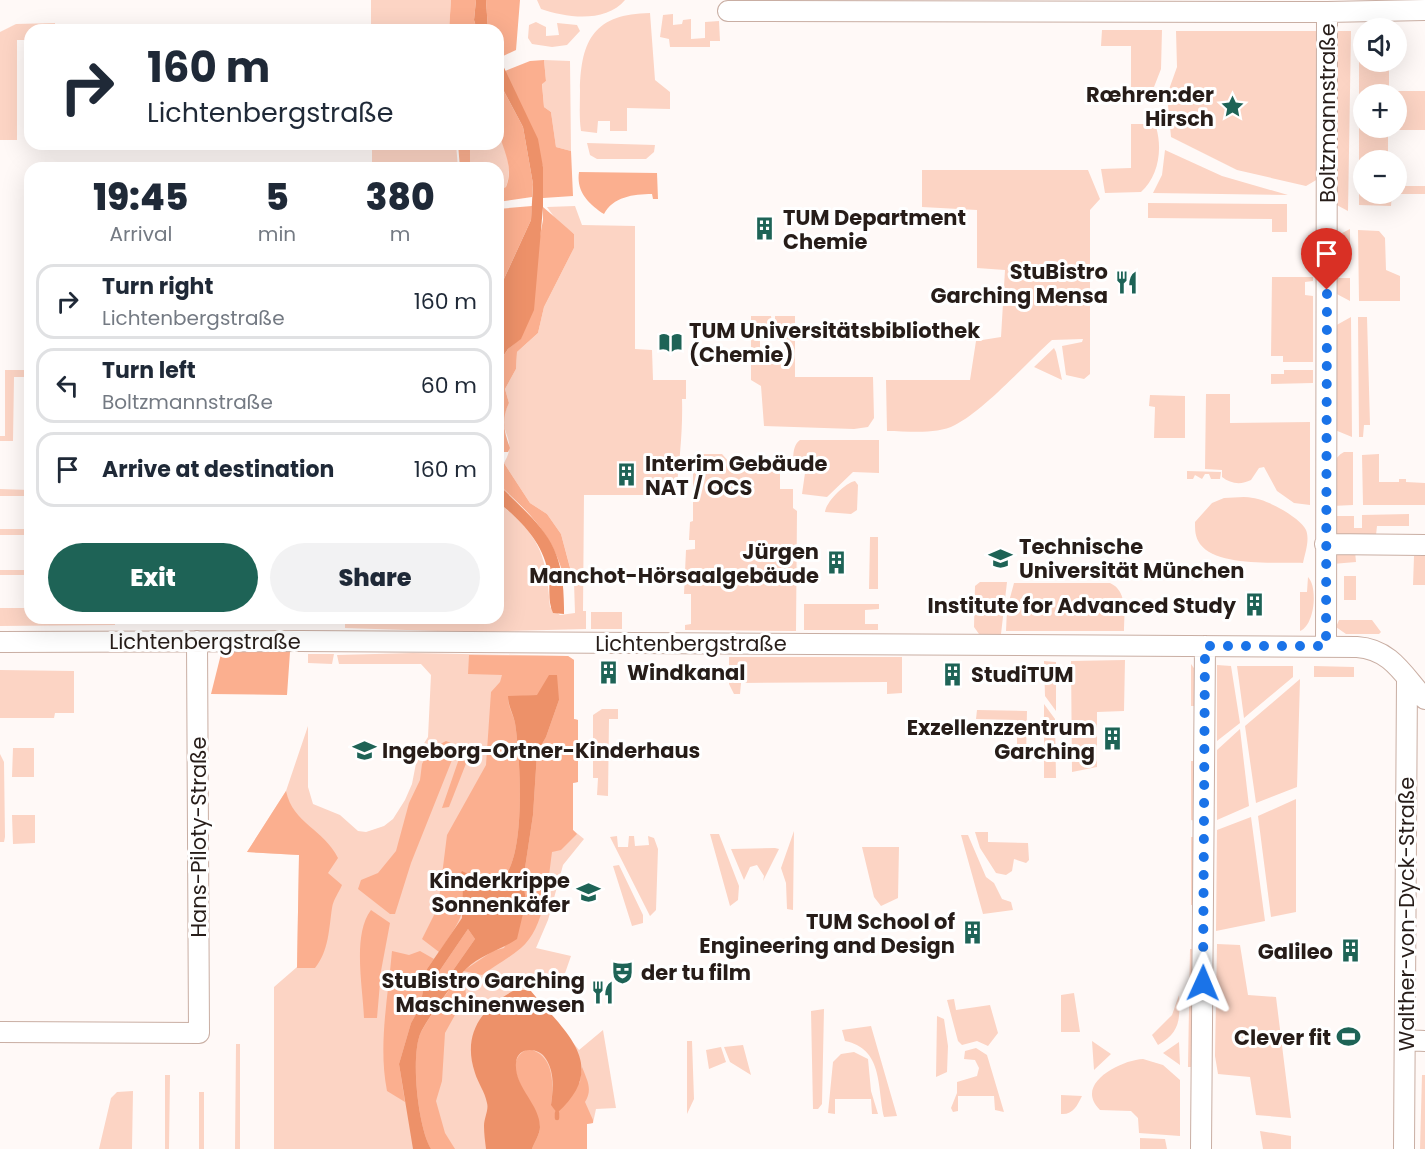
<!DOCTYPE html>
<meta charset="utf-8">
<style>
:root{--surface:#fff;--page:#f2f2f3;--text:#1f2937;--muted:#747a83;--line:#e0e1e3;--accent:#1e6356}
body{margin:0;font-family:Poppins,sans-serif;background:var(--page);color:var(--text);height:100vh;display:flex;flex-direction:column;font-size:22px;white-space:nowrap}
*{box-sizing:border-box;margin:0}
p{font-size:20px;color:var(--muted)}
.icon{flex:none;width:33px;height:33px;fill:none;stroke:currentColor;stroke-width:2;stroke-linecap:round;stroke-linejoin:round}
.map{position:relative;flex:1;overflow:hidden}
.panel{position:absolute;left:24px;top:162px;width:480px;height:462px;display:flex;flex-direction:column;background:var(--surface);border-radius:18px;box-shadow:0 6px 24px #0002}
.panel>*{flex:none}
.banner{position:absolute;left:24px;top:24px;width:480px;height:126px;border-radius:18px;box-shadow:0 6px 24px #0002;background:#fff;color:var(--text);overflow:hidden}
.buttons{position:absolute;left:1353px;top:18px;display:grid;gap:12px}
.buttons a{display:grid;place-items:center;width:54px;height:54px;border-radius:50%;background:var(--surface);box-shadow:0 6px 24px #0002;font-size:30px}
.pin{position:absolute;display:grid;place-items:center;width:51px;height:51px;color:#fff;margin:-62px -26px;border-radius:50% 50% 50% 0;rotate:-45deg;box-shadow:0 0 6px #0007}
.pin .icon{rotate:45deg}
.me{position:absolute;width:66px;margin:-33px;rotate:1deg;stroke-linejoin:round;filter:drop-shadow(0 0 4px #0008)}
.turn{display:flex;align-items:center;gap:21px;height:126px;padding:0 24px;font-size:27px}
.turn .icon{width:78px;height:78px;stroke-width:2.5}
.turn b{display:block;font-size:42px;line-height:51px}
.eta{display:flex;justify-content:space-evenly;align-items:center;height:102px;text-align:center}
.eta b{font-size:36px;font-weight:800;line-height:42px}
.action{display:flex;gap:12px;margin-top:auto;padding:12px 24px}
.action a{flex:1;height:69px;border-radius:36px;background:var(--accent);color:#fff;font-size:24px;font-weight:800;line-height:69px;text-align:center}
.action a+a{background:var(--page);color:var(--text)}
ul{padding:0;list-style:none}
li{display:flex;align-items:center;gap:18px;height:75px;margin:0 12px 9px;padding:0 12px;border:3px solid var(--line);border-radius:18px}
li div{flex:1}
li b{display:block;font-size:22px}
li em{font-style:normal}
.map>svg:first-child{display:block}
.green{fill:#fcd4c4;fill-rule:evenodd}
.forest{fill:#fbaf8f}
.water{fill:#ed9169;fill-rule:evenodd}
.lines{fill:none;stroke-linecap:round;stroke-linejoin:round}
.stream{stroke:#ed9169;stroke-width:4.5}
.minor-casing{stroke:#c9aea3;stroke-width:22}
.minor{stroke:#fff;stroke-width:20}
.route{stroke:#1a73e8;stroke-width:10;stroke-dasharray:0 18}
.labels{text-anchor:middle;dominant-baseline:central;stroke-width:6;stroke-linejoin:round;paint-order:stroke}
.poi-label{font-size:21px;font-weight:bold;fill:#271d19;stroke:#fff;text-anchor:end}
.street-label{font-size:21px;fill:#271d19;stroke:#fff}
</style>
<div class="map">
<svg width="1425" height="1149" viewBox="0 0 1425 1149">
<rect width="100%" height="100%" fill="#fff9f7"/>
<!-- green -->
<path class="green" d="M371,0H451L449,30H371Z
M537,0H625C606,23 567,18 541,9Z
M650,13L655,80L670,92V109L627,108V131H610V121H598L597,133L581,131C579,118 580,103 580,90C581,39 595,14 650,13Z
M673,14V25L682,24L683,20L691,19V39L705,38V22L719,21L720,41H710V47H670L669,39L660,37L663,15Z
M928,17H1090V22H924Z
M536,22L546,27V36L559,35L557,23L577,25L580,31L567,45L552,47L532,44L528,38L529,25Z
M55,23V30H30V40H17V140H0V32L16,24Z
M1102,30H1162L1161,69L1154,87H1131V46H1101Z
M1176,31H1319L1318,179L1306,186L1237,170L1171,137L1167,95L1177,67Z
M1334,31H1351L1348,211L1333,203Z
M1363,36L1364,62H1389V91H1425V130H1388V160H1364V194H1396L1397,186H1425V194H1392L1391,206L1359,205V41ZM1364,94H1396V128H1364Z
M544,60L570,61L571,151L556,147L551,112L544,107L542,83L546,81Z
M1131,124H1153L1156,127C1163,150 1158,177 1141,192L1105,193L1101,169L1131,168Z
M498,129C506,146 513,168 506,187L498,190V168H474L470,162V144H498Z
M587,143L655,145L654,152L646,159H597L590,155Z
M372,144H456L458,168H372Z
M1165,150L1222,176L1288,195L1153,193L1162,175Z
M922,170H1088L1100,199L1090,210V374L1084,379L1066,375L1062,346L1082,342L1083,339L1052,340C1026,363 985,410 955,425C936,435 908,431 887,431L886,380H970L976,341L1001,337L1005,270L977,268V210L922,207Z
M1148,203L1287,204V232H1272V219L1148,218Z
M575,206L582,225L635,226V349L652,350L653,380H686V399H682C683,432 679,463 676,495H584L583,611H586V629L468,632L345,628V618H498V502C540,537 546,552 550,607L560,615L575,613L574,582L561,534L547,514L530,503L504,463C506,459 509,454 509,449C511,433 496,427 509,403L505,389L516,369L517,352L538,333L544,307L574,248V234L557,221L547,207Z
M1350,229V264H1340V234Z
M1358,230L1379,231L1385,238L1386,270L1400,276V301H1359Z
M1272,277H1313V281L1305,282V295L1313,296V362H1283V356H1271Z
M1333,278H1350V301L1333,292Z
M751,316H771L772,324H760V350L784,351V325H775V316H795V377H873L874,418L868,427L854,429L764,426L761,386L751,380Z
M1351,317L1352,437L1335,430L1333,327Z
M1358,317H1367L1370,425H1364L1363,437H1359Z
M1054,348L1056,352L1062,380L1034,367Z
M5,370H30V377H14L13,441H0V436H5Z
M1284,370H1313V383L1271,384V374H1284Z
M1206,394H1230V423L1310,422V505L1294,503L1277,491L1264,467L1259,468L1251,480C1241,485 1231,484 1222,477V470L1205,469Z
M1150,395L1185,396V438H1154L1155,407L1149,406Z
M800,440H879V473L853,472L827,497L802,494L805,473H795C793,463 791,446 800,440Z
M1344,452H1353V505L1332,506C1332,488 1326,461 1344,452Z
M702,454H722L730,463H780V489H793V508L797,511L796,631L685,630V625L691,624V594H684L686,550L695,549V540H689L690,522L693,521V463Z
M1379,454V482H1399V479H1406V482L1425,483V505H1363L1362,455Z
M1187,471L1221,472L1220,479H1211L1209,474H1205L1202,479L1195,475L1193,479H1187Z
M855,481L858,485L857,510L851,514L825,512C826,502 845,483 855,481Z
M0,489L30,490V496H0Z
M1224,498C1234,498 1244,496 1253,498C1266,499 1301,518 1306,530C1310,540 1305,553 1303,563C1276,562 1217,567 1200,544C1195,537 1195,530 1195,522L1212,503Z
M1409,514V526H1377L1376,535L1338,536L1334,533L1332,516H1354V528H1362V515Z
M0,529H30V535H0Z
M870,537H878V589H869Z
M1355,551L1356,562L1332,564L1339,552Z
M1414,556H1425V585H1413Z
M0,570H30V575H0Z
M1344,576H1356V600H1344Z
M1308,577C1318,587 1315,625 1300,631V592H1307Z
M980,582H1007L1001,634H979L974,627L975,586Z
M1014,583H1110C1128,591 1124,615 1124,631H1006L1007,609Z
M804,604H879V609L865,610V624H878V630H804Z
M0,608H30V618H115V625L0,626Z
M591,612H622V629H591Z
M1339,620H1372L1381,632L1379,634H1346L1336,627Z
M413,653L568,656L574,660V719L578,720V782L573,783V830L584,839L563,865L548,920L536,948L571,956L563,979H532L530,990L579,1050L603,1030L616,1108L596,1109L593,1123L587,1124V1149H274V987L297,967L299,855L247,852L286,791L308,726V787L313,804L340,815L358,831L366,832L384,826L393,819L405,800L412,784L418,753L428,737L431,675L421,664H339L337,655Z
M308,654H334L332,664L308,663Z
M729,657H902V693L887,694V682L741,683L740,694H734L729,684Z
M1125,660L1124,711L1097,712V767L1072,772L1071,661Z
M1044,661L1056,662V711L1045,696Z
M1191,664L1196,671L1195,706H1191Z
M1217,665L1231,666L1240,723L1217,741Z
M1237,666H1293V677L1244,718Z
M1314,666L1354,667V677H1314Z
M0,670L74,671V713H55L54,718H0Z
M1300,679L1297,787L1256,803L1245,726Z
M1044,704L1055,719L1056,778H1044Z
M602,709H618V719H609L608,796L597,795L598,778H593V715Z
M977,710L1027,711L1026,758L1017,759V720L976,719Z
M1240,729L1249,806L1217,820V750Z
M13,748H34V777H12Z
M0,754L4,762L5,837L4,842H0Z
M1191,761H1195V821L1191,820Z
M1296,799V912L1271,917L1258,816Z
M12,815H35V843L13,844Z
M1251,817L1265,921L1216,931L1217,830Z
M794,831L793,910L787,909L786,883L781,868Z
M975,832H988V842L1028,843L1029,860L1026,863L1014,859L1012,871L1006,875L996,873L980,848Z
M710,834H719L739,886L738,900L730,906Z
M961,835H968L986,877L994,883L1002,899L1011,902L1013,910L983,914Z
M617,836L618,847H628L629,836H634L635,846L649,845L648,836L654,838L658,849L656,910L650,916L610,837Z
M1191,837H1195L1194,905H1191Z
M862,847H899L898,898L881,906L874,897Z
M731,849L775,848L779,849L763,881L764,876L757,865L750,867L744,880Z
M619,865L643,915V923L632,926L613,866Z
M1217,944L1240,945L1248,995L1276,997L1291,1118L1256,1115L1250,1077L1218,1074L1215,1056Z
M1190,949H1194L1193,1067H1188Z
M1074,993L1080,1032H1061V995Z
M1179,995C1180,1018 1181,1032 1158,1045L1152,1035L1172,1015Z
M954,999L956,1010L990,1005L998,1033L988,1046L977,1041L962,1045L958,1041L947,1000Z
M824,1009L822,1104L818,1109H813L811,1011Z
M937,1016L944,1019L948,1046L947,1072L936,1077Z
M871,1026L897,1116L884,1117C877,1085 883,1049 845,1041L842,1030Z
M687,1041H692L694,1099L687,1114Z
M1092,1041L1111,1054L1094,1070Z
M1179,1042L1180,1065L1163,1053Z
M236,1044H240V1149H235Z
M743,1045L751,1075L730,1062L724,1047Z
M721,1047L726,1062L709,1069L706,1050Z
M976,1048L987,1055L1004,1112L995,1110L994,1096H958V1111L953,1112L951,1108L957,1093V1082L977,1076L979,1068L975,1060L964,1059L965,1051Z
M854,1052L868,1059L871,1091L878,1114H872L871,1099H835V1114L828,1113L833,1062L841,1054Z
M1143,1059L1163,1065L1180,1080V1136L1139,1133L1138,1118L1131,1111L1100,1110C1073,1084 1121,1060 1143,1059Z
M165,1075H170L169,1149H165Z
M1422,1075H1425V1149H1420Z
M133,1091L132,1149H99L111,1098L117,1092Z
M199,1092H204V1149H199Z
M1061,1095L1082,1096C1077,1106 1073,1115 1061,1114Z
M1260,1131L1291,1136V1149H1263Z
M1140,1138L1165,1139L1167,1149H1140Z"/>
<!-- forest -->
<path class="forest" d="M451,0H476L474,20L477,30H449Z
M486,0H520L516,50L499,58L498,30H488Z
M544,60L546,81L542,84L544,107L551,112L556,147L571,151L573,196L543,198V167L505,71L530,61Z
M498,80L523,127L533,184L532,197L498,202V190L506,187C515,165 501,148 498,127C496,112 498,95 498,80Z
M458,144H470V162L474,168H460Z
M579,172L657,173L658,199H653L652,194C633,194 613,197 604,214C589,204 576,192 579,172Z
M532,206L531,220L498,292V209Z
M543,207L574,234V248L544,307L538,333L517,352L516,369L505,389L509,403C501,419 504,432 510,448L508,452H498V364L508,349L521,338L543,220Z
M498,463H504L530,503L547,514L561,534L573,579L570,581H565C554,536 531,514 498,484Z
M222,650L290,652L287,695L211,694Z
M469,655L568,656L574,660V719L578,720V782L573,783V830L577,834L561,850L552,852C548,881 545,928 521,948C509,958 495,966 482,975L463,971L493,951L504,948L526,901L523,881L533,815L537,753L546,737L559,700L537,695L508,697C508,707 513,714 515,723C520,754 527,858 502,879C499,882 493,884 489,886L459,876C473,907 456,927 439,952L422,939L438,907L447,835L486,765L491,692L500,682L502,675L468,674Z
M446,741L451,743L454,755L411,863L395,914H390L358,889L361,880L378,873L396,851L409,803L420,780L422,764L429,750Z
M461,753L467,761L449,807L442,808Z
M286,791C293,824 324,829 338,858L328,873L342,885C339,892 333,900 332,908C329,928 329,951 315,968H297L299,855L247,852Z
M371,910L390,923L381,971L377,1018H364C363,988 352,935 371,910Z
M468,929L475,939L447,979L436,981V976Z
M392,951L409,955L420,951L434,959L427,969L420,1007L411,1023L399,1064L405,1102L387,1091C378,1045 388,998 392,951Z
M457,978L465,987L466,995L445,1033L442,1081L436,1101L445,1133L455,1149H431C418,1128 410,1054 421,1032C431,1013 446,996 457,978Z
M528,1049C554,1054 554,1083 551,1105L580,1082L582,1067C587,1080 593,1089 585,1102L593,1120V1123L587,1124V1149H532C534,1143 540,1134 540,1127C539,1104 494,1065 528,1049Z"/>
<!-- water -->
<path class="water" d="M476,0H486L488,30H477L474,20Z
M498,55L538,139L543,167V207L534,310L521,339L508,349L498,364V292L531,220L533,184L523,127L498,80Z
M498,484C545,531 565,542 564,614L553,613C547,600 551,585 548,571C541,540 521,521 498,502Z
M549,675H557L559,700L546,737L537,753L533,815L523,881L526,901L517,939C501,950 480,955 466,969C457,977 426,1021 421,1032C410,1055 418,1128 431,1149H413L399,1064L411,1023L420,1007L427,969L462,918L463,886L459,876L462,871L490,886C493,884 499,882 502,879C527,858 520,754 515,723C513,713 508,706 508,696L537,695ZM468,929L475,939L447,979L436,981V976Z
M515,990H530C564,1031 611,1065 557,1113L551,1105C553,1090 555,1073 546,1059C539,1047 517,1046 516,1063C514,1087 540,1104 540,1127C540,1134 534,1143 532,1149H486C485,1141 484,1133 484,1126C484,1118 489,1110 487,1103C485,1092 478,1083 475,1073C462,1035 481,1007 515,990Z"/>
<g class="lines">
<!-- stream -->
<path class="stream" d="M557,1118V1113"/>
<defs>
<path id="minor" d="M728,11L1327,12L1425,10
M1325,544L1425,545
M0,642L299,641L1357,647C1391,649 1404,676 1425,699
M1326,646L1327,12
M0,1032L199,1033L197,641
M1405,1040L1425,1041
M1201,1149L1205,646
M1404,1149L1407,679"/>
</defs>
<!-- minor casing -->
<use href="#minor" class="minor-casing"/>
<!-- minor -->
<use href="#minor" class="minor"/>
</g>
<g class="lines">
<!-- route -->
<path class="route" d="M1203,983L1205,646H1326L1327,290"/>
</g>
<!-- icons -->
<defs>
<symbol id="sight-bare" viewBox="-9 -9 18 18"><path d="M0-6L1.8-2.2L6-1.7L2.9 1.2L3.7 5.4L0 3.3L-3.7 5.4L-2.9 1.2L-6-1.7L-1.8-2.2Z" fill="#1e6356" stroke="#fff" stroke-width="2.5" paint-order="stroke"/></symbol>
<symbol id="building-bare" viewBox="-9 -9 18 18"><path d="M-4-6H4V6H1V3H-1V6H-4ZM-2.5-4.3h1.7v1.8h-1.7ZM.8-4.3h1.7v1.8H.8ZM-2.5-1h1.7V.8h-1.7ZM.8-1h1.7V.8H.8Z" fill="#1e6356" stroke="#fff" stroke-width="2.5" paint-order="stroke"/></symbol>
<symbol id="restaurant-bare" viewBox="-9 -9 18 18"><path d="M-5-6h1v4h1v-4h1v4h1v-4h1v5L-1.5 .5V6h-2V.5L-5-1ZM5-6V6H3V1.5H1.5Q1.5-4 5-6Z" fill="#1e6356" stroke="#fff" stroke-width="2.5" paint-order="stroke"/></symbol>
<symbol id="library-bare" viewBox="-9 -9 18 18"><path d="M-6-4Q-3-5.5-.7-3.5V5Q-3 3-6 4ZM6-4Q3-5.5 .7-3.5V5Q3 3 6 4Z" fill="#1e6356" stroke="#fff" stroke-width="2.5" paint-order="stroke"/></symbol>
<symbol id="university-bare" viewBox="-9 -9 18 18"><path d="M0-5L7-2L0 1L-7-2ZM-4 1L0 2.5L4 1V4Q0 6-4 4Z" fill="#1e6356" stroke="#fff" stroke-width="2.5" paint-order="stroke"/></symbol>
<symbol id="school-bare" viewBox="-9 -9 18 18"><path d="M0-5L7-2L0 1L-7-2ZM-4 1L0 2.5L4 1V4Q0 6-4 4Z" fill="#1e6356" stroke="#fff" stroke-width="2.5" paint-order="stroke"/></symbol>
<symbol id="theatre-bare" viewBox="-9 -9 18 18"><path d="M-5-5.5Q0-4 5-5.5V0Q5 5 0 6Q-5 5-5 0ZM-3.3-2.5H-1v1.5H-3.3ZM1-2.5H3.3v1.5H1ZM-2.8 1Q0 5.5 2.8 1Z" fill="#1e6356" stroke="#fff" stroke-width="2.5" paint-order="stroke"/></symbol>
<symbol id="stadium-bare" viewBox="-9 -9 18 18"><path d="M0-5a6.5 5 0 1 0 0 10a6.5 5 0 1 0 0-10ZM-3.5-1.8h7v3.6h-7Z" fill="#1e6356" stroke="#fff" stroke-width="2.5" paint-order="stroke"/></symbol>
</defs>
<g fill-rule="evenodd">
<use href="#sight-bare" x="1216" y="90" width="33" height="33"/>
<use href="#building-bare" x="748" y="212" width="33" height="33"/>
<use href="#restaurant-bare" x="1110" y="266" width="33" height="33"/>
<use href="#library-bare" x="654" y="326" width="33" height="33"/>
<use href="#building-bare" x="610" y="458" width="33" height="33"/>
<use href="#university-bare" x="984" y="542" width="33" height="33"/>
<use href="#building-bare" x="820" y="546" width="33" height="33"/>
<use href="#building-bare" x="1238" y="588" width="33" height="33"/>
<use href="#building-bare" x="592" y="656" width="33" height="33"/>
<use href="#building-bare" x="936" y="658" width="33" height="33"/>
<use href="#building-bare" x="1096" y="722" width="33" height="33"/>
<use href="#school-bare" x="348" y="734" width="33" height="33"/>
<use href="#school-bare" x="572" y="876" width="33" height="33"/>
<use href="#building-bare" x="956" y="916" width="33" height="33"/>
<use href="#building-bare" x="1334" y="934" width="33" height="33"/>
<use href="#theatre-bare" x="606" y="956" width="33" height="33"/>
<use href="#restaurant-bare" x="586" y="976" width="33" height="33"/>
<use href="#stadium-bare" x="1332" y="1020" width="33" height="33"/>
</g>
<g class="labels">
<!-- poi labels -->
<g class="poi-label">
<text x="1214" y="94">Rœhren:der<tspan x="1214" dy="24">Hirsch</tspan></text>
<text x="783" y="217" text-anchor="start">TUM Department<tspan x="783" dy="24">Chemie</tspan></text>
<text x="1108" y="271">StuBistro<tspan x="1108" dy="24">Garching Mensa</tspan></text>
<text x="689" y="330" text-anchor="start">TUM Universitätsbibliothek<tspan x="689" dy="24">(Chemie)</tspan></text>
<text x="645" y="463" text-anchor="start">Interim Gebäude<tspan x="645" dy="24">NAT / OCS</tspan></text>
<text x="1019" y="546" text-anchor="start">Technische<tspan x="1019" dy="24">Universität München</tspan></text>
<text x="819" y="551">Jürgen<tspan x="819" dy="24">Manchot-Hörsaalgebäude</tspan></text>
<text x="1236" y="605">Institute for Advanced Study</text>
<text x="627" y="672" text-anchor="start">Windkanal</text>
<text x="971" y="674" text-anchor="start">StudiTUM</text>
<text x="1095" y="727">Exzellenzzentrum<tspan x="1095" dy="24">Garching</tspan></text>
<text x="382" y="750" text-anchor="start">Ingeborg-Ortner-Kinderhaus</text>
<text x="570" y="880">Kinderkrippe<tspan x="570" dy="24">Sonnenkäfer</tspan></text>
<text x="955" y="921">TUM School of<tspan x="955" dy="24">Engineering and Design</tspan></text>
<text x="1333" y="951">Galileo</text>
<text x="641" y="972" text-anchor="start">der tu film</text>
<text x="585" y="980">StuBistro Garching<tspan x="585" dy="24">Maschinenwesen</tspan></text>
<text x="1331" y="1037">Clever fit</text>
</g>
<!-- street labels -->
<g class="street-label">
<text transform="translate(1327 113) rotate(-90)">Boltzmannstraße</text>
<text x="205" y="641">Lichtenbergstraße</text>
<text x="691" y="643">Lichtenbergstraße</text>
<text transform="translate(198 837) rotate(-90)">Hans-Piloty-Straße</text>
<text transform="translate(1406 914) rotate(-90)">Walther-von-Dyck-Straße</text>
</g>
</g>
</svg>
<div class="buttons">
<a><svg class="icon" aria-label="sound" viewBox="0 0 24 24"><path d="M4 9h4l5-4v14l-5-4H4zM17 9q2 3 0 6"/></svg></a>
<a>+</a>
<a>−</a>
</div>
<div class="pin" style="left:1327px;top:290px;background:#d93025"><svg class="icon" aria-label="arrive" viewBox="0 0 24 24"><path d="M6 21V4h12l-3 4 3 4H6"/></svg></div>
<svg class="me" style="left:1203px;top:983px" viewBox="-20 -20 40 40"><path d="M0-17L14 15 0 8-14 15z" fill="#1a73e8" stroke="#fff" stroke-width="4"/></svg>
<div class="banner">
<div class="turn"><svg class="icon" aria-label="right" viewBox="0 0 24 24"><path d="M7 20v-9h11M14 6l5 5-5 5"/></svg><div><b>160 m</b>Lichtenbergstraße</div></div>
</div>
<section class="panel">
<div class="eta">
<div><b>19:45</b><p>Arrival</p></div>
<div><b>5</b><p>min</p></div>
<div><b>380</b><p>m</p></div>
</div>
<ul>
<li><svg class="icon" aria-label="right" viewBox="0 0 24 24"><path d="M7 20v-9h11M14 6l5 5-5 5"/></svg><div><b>Turn right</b><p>Lichtenbergstraße</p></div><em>160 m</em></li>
<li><svg class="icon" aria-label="left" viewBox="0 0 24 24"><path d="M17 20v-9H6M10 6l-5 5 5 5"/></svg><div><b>Turn left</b><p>Boltzmannstraße</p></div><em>60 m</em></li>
<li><svg class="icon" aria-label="arrive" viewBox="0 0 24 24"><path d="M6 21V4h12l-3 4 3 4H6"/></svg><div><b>Arrive at destination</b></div><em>160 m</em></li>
</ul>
<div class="action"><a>Exit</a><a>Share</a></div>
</section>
</div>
